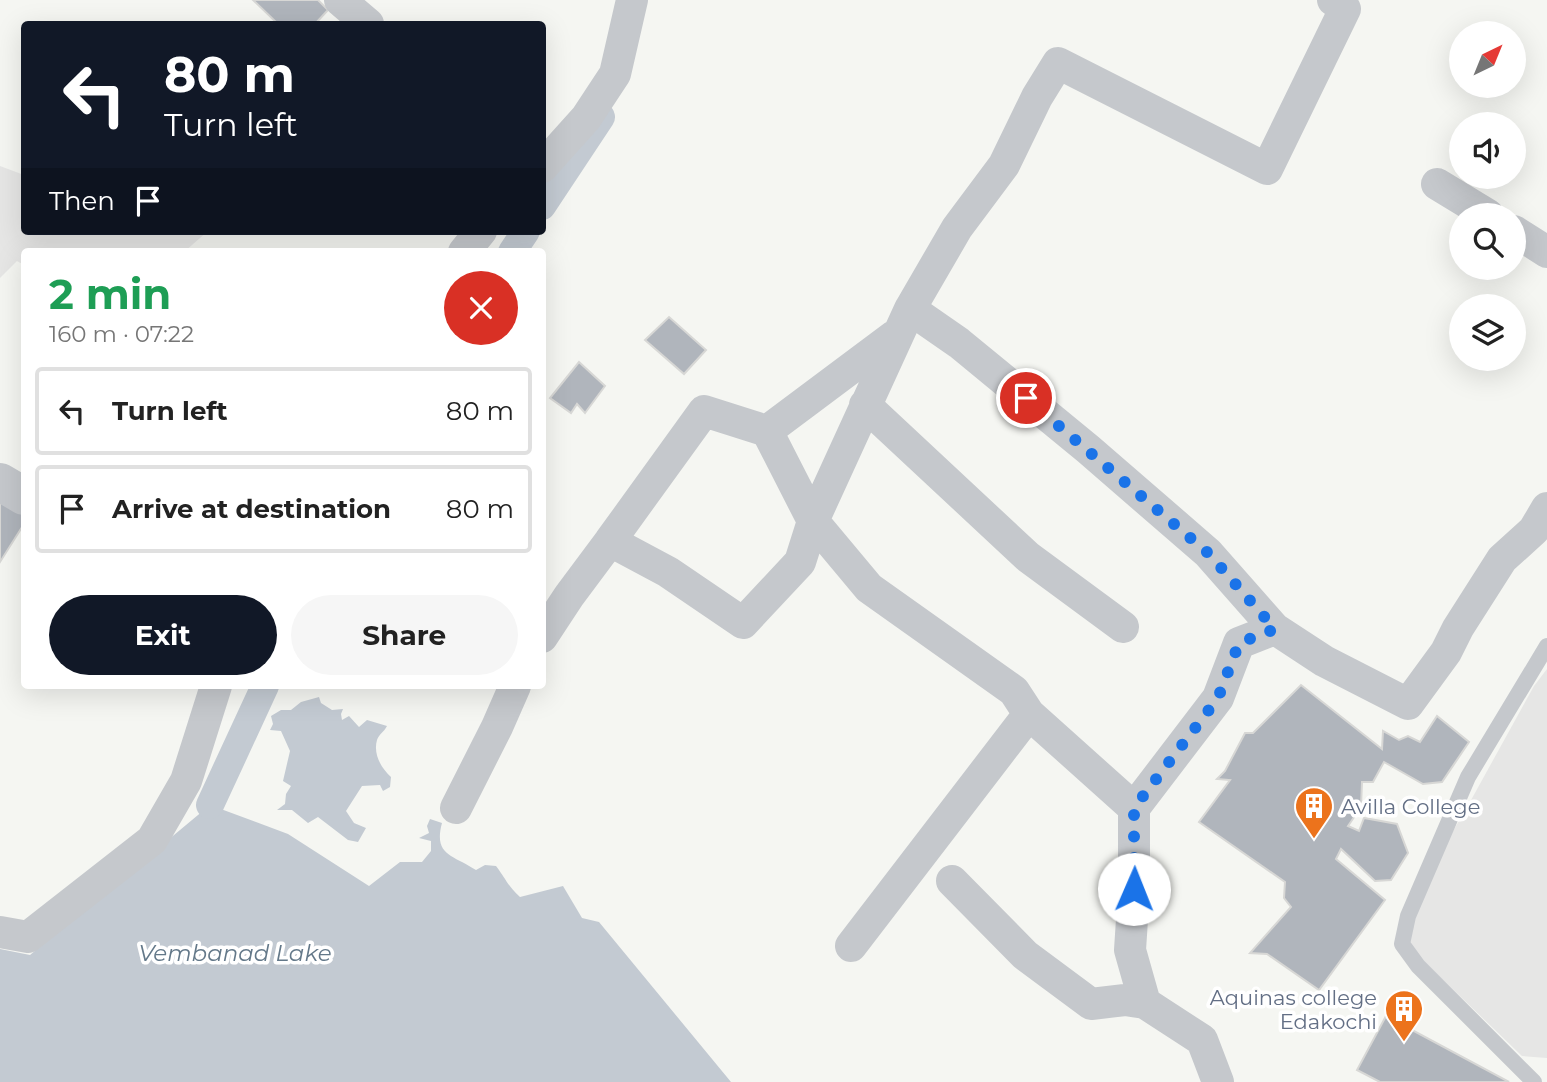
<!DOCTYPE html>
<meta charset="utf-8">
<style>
:root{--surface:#fff;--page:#f6f6f6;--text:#222;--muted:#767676;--line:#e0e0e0;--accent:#111827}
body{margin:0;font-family:Montserrat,sans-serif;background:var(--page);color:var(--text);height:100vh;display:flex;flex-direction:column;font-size:26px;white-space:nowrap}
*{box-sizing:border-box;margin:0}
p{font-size:23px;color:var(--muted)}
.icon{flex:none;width:38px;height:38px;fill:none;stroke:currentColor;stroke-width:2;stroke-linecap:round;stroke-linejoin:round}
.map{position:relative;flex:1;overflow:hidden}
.details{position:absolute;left:21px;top:248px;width:525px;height:441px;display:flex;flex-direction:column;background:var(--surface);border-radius:7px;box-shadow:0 7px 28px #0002}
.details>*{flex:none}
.guide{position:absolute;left:21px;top:21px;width:525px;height:214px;border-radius:7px;box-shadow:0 7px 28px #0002;background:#111827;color:#fff;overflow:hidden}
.needle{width:46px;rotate:43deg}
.tools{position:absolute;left:1449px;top:21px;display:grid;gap:14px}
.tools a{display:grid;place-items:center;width:77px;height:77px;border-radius:50%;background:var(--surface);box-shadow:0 7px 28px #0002;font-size:35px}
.pin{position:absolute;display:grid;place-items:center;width:60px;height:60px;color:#fff;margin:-30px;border:4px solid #fff;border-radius:50%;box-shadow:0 2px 7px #0007}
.me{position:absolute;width:77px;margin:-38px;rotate:1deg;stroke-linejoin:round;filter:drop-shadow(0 0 5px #0008)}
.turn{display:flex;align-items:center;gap:24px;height:147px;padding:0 28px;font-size:32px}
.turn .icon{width:91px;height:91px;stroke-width:2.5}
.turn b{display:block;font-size:49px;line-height:60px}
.then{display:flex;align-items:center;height:66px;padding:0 28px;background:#0003;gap:14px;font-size:26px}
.round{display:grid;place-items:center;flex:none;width:74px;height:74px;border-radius:37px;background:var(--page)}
.head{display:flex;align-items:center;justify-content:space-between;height:119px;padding:0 28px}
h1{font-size:42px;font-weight:700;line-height:52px;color:#1e9e55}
.primary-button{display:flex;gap:14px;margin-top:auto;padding:14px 28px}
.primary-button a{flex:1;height:80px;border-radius:42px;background:var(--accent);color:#fff;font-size:28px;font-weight:700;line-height:80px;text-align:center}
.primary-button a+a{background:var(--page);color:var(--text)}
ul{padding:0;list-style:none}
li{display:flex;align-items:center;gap:21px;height:88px;margin:0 14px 10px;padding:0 14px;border:4px solid var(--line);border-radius:7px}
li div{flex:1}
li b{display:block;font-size:26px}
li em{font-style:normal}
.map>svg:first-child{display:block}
.built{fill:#e6e6e5}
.water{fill:#c3cad2}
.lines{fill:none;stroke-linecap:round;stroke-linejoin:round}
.canal{stroke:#c3cad2;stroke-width:28}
.building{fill:#b0b5bc;stroke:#d7d7d5;stroke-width:2}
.service{stroke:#c5c8cc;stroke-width:16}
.minor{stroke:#c5c8cc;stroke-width:32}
.tertiary{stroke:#c5c8cc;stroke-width:38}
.route{stroke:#1a73e8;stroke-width:12;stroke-dasharray:0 21.6}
.labels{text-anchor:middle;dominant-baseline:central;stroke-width:7;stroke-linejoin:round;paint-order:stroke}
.poi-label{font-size:21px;fill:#636f85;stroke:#fff;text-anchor:start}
.water-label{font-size:23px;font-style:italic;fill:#637889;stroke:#fff}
</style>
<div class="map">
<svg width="1547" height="1082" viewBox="0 0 1547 1082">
<rect width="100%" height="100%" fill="#f5f6f2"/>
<!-- built -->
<path class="built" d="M0,166L24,175V231H208L184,252H24V265L17,261L0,278Z
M1547,669V1058L1522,1056L1408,946L1416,892L1465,811L1534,686Z"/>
<!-- water -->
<path class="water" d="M319,697L321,703L332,710L343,709L341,714L342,720L349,716L359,727L367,720L387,726C384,732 379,734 377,740C373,754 381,768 391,777L390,787L383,791L380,785L362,786L346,811L354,823L366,828L358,842L348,840L318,817L308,823L292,810H277L285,804L286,794L291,786L283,781L290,751L281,731L270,730L273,724L271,716L281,710H291L301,702Z
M210,805L288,834L369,886L400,862H422L431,851V841L419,838L429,833L427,826L430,819L442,823C433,856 454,855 476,870L485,865L496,866C506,879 507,885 520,897L563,886L582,918L599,922L731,1082H0V949L30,955Z"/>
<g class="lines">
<!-- canal -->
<path class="canal" d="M542,206L601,117
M512,252L526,231
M210,805L265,686"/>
</g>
<!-- building -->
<path class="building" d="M253,0H318L328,10L315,24H278Z
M669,317L706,350L684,374L645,340Z
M579,362L605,386L585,413L577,404L571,413L550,398Z
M0,482L24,496V524L0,562Z
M1301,685L1382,749L1383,731L1399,740L1408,736L1420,742L1437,716L1469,742L1442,782L1423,784L1384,762L1373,782H1362L1361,807L1348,826L1359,831L1364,818L1397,824L1408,853L1391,880L1375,881L1341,849L1336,859L1385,900L1319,990L1267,954L1250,953L1291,907L1284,898L1285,882L1199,822L1230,780L1217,779L1225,771L1245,733H1253Z
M1386,1016L1509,1082H1380L1357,1070Z"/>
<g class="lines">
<!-- service -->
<path class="service" d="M1534,1082L1418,966L1402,944L1408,916L1468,777L1547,646"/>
<!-- minor -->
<path class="minor" d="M340,0L368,24
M542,167L586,118L615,74L632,0
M1437,184L1488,215
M1514,231L1547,252
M464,252L481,231
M865,405L1028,557L1123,627
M767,431L894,336
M610,541L704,411L767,431L813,521L869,588L1014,691L1029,714L1134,808
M1275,629L1208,553L1088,449L959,343L910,309L957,228L1004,165L1037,97L1058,63L1267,169L1345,9L1333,0
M542,637L569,596L610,541L668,572L743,623L800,562L813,521L910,309
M456,808L497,727L515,686
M952,881L1025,955L1091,1004L1125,1000L1145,1003
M0,932L28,937L152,840L186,781L216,686
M851,946L1029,714
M1218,1082L1202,1040L1145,1003L1130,950L1134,889V808L1218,698L1239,643L1275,629L1324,661L1408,704L1446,652L1458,628L1502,559L1534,530L1547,508"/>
<!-- tertiary -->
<path class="tertiary" d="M0,482L24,496"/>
</g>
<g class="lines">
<!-- route -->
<path class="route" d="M1026,398L1208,553L1275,629L1239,643L1218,698L1134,808V889"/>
</g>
<!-- icons -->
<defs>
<symbol id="building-pin" viewBox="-11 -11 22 30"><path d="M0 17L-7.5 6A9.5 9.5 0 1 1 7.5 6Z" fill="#ec731c" stroke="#fff"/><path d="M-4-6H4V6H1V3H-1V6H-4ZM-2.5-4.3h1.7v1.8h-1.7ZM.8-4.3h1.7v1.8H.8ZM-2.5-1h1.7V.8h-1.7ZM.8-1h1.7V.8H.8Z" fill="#fff"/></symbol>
</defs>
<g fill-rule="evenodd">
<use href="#building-pin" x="1292" y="784" width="44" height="60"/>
<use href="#building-pin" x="1382" y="987" width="44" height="60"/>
</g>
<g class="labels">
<!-- poi labels -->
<g class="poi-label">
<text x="1341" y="806">Avilla College</text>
<text x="1377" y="997" text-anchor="end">Aquinas college<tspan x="1377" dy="24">Edakochi</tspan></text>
</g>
<!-- water labels -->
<g class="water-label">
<text x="235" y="953">Vembanad Lake</text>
</g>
</g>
</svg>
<div class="tools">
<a><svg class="needle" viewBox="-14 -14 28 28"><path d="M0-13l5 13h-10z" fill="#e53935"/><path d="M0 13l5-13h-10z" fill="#767676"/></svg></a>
<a><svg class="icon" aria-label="sound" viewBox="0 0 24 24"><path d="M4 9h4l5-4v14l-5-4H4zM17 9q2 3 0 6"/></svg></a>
<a><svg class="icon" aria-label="search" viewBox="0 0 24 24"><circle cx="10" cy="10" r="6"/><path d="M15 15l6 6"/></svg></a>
<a><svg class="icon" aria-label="layers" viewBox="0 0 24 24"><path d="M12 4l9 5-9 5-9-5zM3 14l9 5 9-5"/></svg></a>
</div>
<div class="pin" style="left:1026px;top:398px;background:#d93025"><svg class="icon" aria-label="arrive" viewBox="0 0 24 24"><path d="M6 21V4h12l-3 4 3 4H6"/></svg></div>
<svg class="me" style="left:1134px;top:889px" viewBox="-20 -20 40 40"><circle r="19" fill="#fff"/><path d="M0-13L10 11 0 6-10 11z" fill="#1a73e8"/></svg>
<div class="guide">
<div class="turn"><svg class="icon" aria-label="left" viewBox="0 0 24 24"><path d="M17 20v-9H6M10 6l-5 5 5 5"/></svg><div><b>80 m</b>Turn left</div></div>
<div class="then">Then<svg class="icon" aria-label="arrive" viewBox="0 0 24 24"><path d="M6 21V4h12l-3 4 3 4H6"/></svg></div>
</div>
<section class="details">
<div class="head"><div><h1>2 min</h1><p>160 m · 07:22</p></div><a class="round" style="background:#d93025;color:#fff"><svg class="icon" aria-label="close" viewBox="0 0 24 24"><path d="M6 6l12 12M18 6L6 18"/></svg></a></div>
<ul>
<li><svg class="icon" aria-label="left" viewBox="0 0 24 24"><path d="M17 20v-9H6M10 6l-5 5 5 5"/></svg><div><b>Turn left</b></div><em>80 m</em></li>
<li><svg class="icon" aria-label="arrive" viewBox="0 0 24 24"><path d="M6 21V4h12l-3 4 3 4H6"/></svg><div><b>Arrive at destination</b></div><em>80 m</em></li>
</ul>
<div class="primary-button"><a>Exit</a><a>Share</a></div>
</section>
</div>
